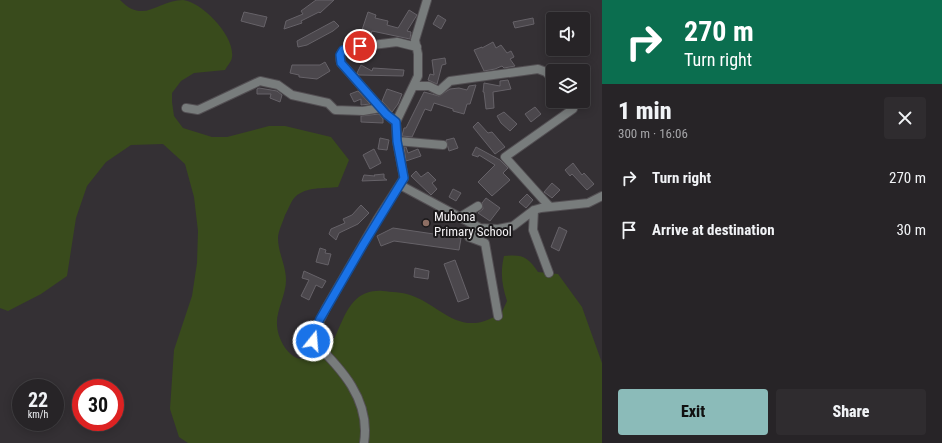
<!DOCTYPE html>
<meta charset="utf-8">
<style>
:root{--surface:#272427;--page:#2f2c2f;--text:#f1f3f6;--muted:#a4a4a7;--line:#434144;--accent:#8bbbb9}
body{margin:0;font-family:"Roboto Condensed",sans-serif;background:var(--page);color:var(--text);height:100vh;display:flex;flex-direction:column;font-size:15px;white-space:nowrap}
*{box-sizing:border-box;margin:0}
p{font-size:13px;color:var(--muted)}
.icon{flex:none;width:22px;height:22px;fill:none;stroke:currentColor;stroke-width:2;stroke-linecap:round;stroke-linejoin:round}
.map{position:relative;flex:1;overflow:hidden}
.side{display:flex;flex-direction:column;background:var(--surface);width:340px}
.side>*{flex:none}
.top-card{background:#0b6e4f;color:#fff;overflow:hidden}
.fabs{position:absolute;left:546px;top:12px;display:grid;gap:8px}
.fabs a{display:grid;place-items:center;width:44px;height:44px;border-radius:4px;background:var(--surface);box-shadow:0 2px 10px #0003,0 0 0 1px var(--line);font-size:20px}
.speed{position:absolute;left:12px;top:379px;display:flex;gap:8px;font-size:20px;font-weight:700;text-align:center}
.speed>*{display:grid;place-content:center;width:52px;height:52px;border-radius:50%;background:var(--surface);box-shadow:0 2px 10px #0003,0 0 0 1px var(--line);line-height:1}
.speed small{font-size:10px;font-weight:400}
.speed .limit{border:6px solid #d22;background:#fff;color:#111}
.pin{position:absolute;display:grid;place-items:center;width:34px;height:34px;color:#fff;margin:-17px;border:2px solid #fff;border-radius:50%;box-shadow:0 1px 4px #0007}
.me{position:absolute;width:44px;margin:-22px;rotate:17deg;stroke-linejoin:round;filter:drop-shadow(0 0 3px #0008)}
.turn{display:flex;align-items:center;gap:14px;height:84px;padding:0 16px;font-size:18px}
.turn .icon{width:52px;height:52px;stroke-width:2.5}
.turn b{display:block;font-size:28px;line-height:34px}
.round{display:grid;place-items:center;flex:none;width:42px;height:42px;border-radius:4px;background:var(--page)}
.summary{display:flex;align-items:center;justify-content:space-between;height:68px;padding:0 16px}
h1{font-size:24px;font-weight:800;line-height:30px}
.action{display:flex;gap:8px;margin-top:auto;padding:8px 16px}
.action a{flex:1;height:46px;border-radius:4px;background:var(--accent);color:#111;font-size:16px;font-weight:800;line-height:46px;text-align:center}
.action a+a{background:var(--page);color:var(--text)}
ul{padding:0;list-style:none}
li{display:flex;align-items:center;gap:12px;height:52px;padding:0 16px}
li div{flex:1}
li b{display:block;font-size:15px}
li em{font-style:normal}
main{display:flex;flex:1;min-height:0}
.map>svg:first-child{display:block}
.green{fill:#394b1c}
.building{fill:#4b474c;stroke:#666268}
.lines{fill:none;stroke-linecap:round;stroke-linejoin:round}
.street-casing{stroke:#534f53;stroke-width:10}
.street{stroke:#787c7c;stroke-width:8}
.route-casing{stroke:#114b97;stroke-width:10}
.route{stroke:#1a73e8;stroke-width:7}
.education-dot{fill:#8d6e63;stroke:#1a181a;stroke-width:1.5}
.labels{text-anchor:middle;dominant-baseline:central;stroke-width:4;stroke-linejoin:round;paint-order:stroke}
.poi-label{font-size:13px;fill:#f3f1f4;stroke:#1a181a;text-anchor:start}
</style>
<main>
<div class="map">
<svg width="602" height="443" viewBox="0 0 602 443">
<rect width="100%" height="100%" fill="#343034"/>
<!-- green -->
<path class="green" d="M0,0H120C144,25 158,0 183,0C202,2 235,36 232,57C232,61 227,66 225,70L194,73L181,81L172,93V102L174,116L183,128L212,137H227L269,126H285L331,137L349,160L338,187C323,189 307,186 295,197C291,201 288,210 285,215C283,222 278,231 278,238C278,253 286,265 286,280C286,295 276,311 277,324C277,337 287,357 301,359C348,367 330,287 383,291C391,292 402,292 410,295C433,302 450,325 475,323C483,323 493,317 501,314L507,301C502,285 500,273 504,256C523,254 528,257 538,272L558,274L582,307L602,363V443H188L179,437L170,409L174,350L192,296L197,263L198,231L194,197L185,164L163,144L131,145L106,162L87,186L76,218L67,276L41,294L8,311L0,308Z"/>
<!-- building -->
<path class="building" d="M316,0H334L320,13L319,12L301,21L302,23L284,29L286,21L303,14L301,11Z
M409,10L417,15L407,31L411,32L410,39L372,31L371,34L362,30L368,12L376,15L375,18L388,21L387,25L398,28Z
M244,12L267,17L264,27L241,21Z
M438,15L446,20L441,29L433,24Z
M533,18L534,24L515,28L513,22Z
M334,21L339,26L333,31L307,45L298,47L297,41Z
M493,42L496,48L501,45L507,53L511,51L514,57L510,59L515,66L504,68L502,66L495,69L484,71L474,50L482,47V48Z
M445,58L446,64L442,65L437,84L428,80L430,74L434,75L432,60Z
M325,62L330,71L317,79L299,77V75L290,73L292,65H320Z
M361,65L372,71L373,68L404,70L403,76L359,75L357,73Z
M508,80L511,89L493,92L494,108L486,109L484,92H483L484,83L500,86V81Z
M476,85L470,104H467L464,114L453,111V109L434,103L431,111L425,109L412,137L402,136L404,128H406L424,92L439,96L450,89L459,88L467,90L469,86Z
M259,88L277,91L282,95L280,102L270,98L271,94H257V89Z
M387,89L402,94L398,104L392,112L382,101Z
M358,91L370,104L361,105V99L354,102L350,94Z
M535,107L541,114L531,122L525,114Z
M504,112L517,124L510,131L501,123L497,116Z
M379,114L383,119V123L361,122V116Z
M478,122L488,133L492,132L505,147L495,154L473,127Z
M380,138L389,140L387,150L378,149Z
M454,138L458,148L449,151L446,140Z
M404,147H406L408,153L418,149L421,156L406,161Z
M476,147L500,160L508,168L503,173L510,180L492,196L478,182L495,165L479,155L478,157L472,155Z
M374,149L381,163L370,169L363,155Z
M573,163L582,175L584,173L594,184L587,190L572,174L570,176L565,170Z
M416,171L421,177L428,172L436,180L432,183L437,189L431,195L411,176Z
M384,174V178L387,180L362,181L364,175L375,176L374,175Z
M552,183L560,190L552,198L544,192Z
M453,189L461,193L456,201L449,197Z
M527,194L533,200L526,208L519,202Z
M486,198L500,208L490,221L478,213L483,209L482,203Z
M361,205L369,213L358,224L339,233L336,240L329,234L331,229L345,223L343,219L352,215Z
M559,227L567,231L559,251L551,247Z
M393,228L461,238L459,250L394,241L381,246L377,236Z
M320,248L326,250L325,253L331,254L328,265L316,262Z
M455,260L469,298L458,302L444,264Z
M415,268L429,271L428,279L414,277Z
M304,271L326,281L322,288L316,285L309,300L301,296L309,280L302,278Z"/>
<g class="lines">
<defs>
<path id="street" d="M414,86H429L439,91L450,81L538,69L546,72L553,80
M186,108L198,110L260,81L278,85L292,95L328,103L335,110L363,111L380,108
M396,122L386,114L341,63C339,56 341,50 348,48L397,42L417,47
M397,141L443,145
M400,185L480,228L498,229L513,226L534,210L541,208L588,203L602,196
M549,206L505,157L573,109L574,105L571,101
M534,210L533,230L549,273
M460,217L478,206
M480,228L469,237L485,243L498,316
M364,443C371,400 341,368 313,341L312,337L326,308L377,220L404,178L397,141L396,122L418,76V54L415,40L427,0"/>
</defs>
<!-- street casing -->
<use href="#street" class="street-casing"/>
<!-- street -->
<use href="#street" class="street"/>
</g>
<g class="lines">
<defs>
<path id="route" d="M313,341L312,337L320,319L363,245L404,178L397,141L396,122L386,114L341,63L340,55L343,50L360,46"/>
</defs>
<!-- route casing -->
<use href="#route" class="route-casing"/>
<!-- route -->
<use href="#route" class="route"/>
</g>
<!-- markers -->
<circle class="education-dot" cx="426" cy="223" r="4"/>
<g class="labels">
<!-- poi labels -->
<g class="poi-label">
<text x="434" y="216">Mubona<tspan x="434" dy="15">Primary School</tspan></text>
</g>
</g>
</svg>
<div class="fabs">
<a><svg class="icon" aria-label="sound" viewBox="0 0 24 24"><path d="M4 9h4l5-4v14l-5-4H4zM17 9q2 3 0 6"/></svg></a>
<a><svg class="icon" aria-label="layers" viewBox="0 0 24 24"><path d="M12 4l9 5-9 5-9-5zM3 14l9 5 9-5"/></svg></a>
</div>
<div class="speed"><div>22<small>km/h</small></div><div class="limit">30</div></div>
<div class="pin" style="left:360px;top:46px;background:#d93025"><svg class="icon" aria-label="arrive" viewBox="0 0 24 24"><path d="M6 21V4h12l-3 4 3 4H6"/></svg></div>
<svg class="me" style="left:313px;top:341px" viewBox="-20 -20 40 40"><circle r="17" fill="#1a73e8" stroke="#fff" stroke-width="3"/><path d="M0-11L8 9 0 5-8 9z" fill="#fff"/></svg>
</div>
<section class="side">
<div class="top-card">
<div class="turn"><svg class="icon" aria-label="right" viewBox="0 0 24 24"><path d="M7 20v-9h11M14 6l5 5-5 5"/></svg><div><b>270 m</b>Turn right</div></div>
</div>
<div class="summary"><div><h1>1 min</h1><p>300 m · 16:06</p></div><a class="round"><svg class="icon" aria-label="close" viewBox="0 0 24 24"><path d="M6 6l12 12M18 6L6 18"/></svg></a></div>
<ul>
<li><svg class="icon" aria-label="right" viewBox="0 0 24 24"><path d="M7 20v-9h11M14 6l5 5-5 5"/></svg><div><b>Turn right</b></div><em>270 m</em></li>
<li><svg class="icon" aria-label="arrive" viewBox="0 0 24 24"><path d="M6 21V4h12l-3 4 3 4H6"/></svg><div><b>Arrive at destination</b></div><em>30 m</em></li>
</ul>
<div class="action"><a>Exit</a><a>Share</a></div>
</section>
</main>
